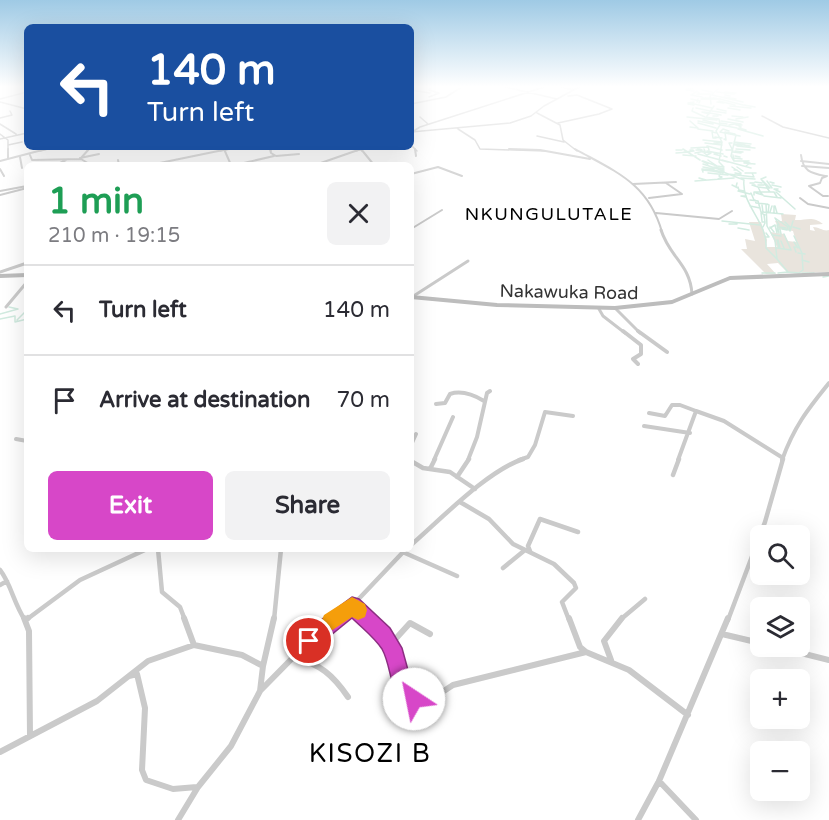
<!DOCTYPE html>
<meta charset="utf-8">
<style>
:root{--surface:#fff;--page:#f2f2f3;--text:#2b2b33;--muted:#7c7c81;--line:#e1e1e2;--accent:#d747c8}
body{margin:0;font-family:"Varela Round",sans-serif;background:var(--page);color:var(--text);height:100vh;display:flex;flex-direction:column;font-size:22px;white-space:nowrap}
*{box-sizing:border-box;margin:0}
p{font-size:20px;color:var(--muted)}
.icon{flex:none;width:33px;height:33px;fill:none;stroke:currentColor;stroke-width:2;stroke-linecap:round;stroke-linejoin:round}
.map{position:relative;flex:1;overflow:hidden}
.details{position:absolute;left:24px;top:162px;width:390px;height:390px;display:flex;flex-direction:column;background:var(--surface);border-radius:9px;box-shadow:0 6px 24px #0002}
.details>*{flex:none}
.hud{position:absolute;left:24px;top:24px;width:390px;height:126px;border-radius:9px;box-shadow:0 6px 24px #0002;background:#1a4fa0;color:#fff;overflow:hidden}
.fabs{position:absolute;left:750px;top:525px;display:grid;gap:12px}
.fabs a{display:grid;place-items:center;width:60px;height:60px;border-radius:9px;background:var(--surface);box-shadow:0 6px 24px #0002;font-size:30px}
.pin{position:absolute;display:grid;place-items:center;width:51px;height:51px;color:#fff;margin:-26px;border:3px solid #fff;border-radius:50%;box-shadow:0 2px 6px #0007}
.me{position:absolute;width:66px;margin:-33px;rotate:326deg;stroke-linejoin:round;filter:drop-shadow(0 0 4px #0008)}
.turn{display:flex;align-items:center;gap:21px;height:126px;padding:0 24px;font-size:27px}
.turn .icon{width:78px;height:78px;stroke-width:2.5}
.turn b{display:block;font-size:42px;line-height:51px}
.round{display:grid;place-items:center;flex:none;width:63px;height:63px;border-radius:9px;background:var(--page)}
.head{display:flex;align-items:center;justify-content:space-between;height:102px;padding:0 24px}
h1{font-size:36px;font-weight:700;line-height:45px;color:#1e9e55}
.primary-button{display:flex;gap:12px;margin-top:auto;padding:12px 24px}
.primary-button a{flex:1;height:69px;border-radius:9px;background:var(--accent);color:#fff;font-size:24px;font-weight:700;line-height:69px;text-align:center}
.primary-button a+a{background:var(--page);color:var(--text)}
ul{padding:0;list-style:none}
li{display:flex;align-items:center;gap:18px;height:90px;padding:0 24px;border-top:2px solid var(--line)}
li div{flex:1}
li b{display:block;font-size:22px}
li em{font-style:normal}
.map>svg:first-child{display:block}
.green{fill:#e9e4dd}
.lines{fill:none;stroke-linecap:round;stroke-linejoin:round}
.stream{stroke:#d1ebe0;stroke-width:1.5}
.street-far5{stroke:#cacaca;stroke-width:1.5}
.street-far4{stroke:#cacaca;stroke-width:2}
.street-far3{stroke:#cacaca;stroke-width:3}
.street-far2{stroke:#cacaca;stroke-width:4}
.street-far1{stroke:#cacaca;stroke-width:4.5}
.street{stroke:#cacaca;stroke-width:6}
.secondary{stroke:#bdbdbd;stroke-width:4}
.route{fill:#d747c8;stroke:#8c2e82;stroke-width:1.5}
.slow{fill:#f59e0b}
.labels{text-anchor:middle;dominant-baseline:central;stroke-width:6;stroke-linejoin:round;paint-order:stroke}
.far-quarter-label{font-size:18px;letter-spacing:1.5px;fill:#000;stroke:#fff}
.street-label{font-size:18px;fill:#333;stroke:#fff}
.near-quarter-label{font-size:26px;letter-spacing:1.5px;fill:#000;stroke:#fff}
</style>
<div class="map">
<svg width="829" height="820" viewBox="0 0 829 820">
<rect width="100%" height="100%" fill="#fff"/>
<!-- green -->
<path class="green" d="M781,214L796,215L795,220C805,221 812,215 823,224L810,225V230L815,231L813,227C819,227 824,232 829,230V272L788,273L778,263L767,264L776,274H766L741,249H747L745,239L755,241L749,222H761L767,240L766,247H777L770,232L784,234L788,241L796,242L793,231L779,229L775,221H782Z"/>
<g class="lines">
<!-- stream -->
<path class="stream" d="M687,89H693
M686,90L694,91
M702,90L712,92
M697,91L699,93
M696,92L691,95L702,97
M717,92L734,94
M725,92L736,93
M726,93L725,95L730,96
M697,94H711
M712,95L743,102
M724,97L736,99
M703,98H716
M691,99L700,101L699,103
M701,99H720L743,105
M719,101L735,105
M697,102L698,99
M717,102L724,103
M688,103L694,102
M690,103L712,108
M688,104L694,105
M711,104L710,96L718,89
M744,105L755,107
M730,106L751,108
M693,108L692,111L705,117L719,119L720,125L716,131L722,142L719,162L723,166V172L744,180C741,205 768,222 766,248L777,259
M696,108L710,111
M728,108L740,110
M717,109L726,111
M712,111L726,113
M702,112L709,114
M704,112L721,115
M707,116L714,106
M713,116H718
M732,116L743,117
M687,117L717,120
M728,119L743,122
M736,119L748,117
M703,120L719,124
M690,121L698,128
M698,121L713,124
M721,121L741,124
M698,123L716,128
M720,123L727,124
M736,124L741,127
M721,125L737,128
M729,125L735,124
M736,125H742
M690,127L698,128
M739,128L746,130
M698,129L713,131
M738,129L763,136
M721,131L723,129L729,131
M720,132L740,136
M715,137L722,138
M716,138H713L712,132L717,133
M724,139L726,140L725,132L735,134
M703,140L722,142
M734,142L751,144
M705,143L722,145
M714,143H722
M732,143H729L733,151
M735,144H744
M735,145H743
M743,145L750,146
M707,146L722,150
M737,146L755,148
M691,148L708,147L709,150
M697,148L707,155
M683,149L700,160
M736,149L750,150
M676,150H682
M690,150H693
M696,150H702L699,149
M726,150H732
M707,151L723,154
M735,151L743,152
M684,152L694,151
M705,152L711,153L707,155
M733,152L741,153
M676,153L690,152
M695,153L705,151L704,149
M698,154L728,162
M717,154H714L721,156
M683,155L696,156
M733,155L734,161L731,156L736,135
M724,156L727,157
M735,156L740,157
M734,158L742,159
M708,160L717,166L724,167
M722,160L751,168
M702,161L708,164
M703,161L717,166
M734,161H749
M744,162L750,163L746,166
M744,163L755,164
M703,164L724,171
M703,167L714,169
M714,167L724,169
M732,167L741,173
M737,167L743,171
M702,170L712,171
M713,170L723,172
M734,170H737
M712,171L723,173
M703,172L702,169L712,170
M708,173L728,175
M735,173L741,174
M745,173H756
M728,174L754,177L752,173
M766,177L761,179L767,187
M699,178L706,180
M741,178L755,179
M718,179L722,177L719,176L720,174
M762,180L770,188H767L770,192
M695,181L734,178
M767,181L772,188
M755,182L762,183
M770,182L774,183H772
M750,183H754
M732,185L738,188
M755,185H752L758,187L761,193
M758,185H764
M772,185L781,187
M736,187L737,183
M738,187L739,190L744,191
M758,187L766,188
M778,189H774L780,192
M738,191L750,194
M776,192L795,209
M751,193L754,200
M756,193L763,195L760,192
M754,195V192H774L777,197
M745,196H741L746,197
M764,196L781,198
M750,200L758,201L761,212L783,214
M755,200L756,203L766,204L767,226L775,240L777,259L788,272L778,273
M767,204L769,205L768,213
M762,205L763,212
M750,206L760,208L759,205
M774,206V213
M775,206L777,213
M770,212L772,206
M775,218L788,227L787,230L782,229
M775,218L779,225H777L779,233
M722,221L760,225
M762,221L761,213L765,215
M762,222H765L764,215
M785,222L790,227L789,230
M729,224H737
M763,227L765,223
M770,227L774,232
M779,227L786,228
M793,227L800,229
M738,228L749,230
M770,228L775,225L777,233
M790,231L793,221
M766,233L769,237H766
M777,233V229H780L781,234
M773,235L781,236
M777,240L779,248
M778,240L780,248
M781,241L784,248
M794,242L798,248
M777,248L791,250L784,234
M796,252L794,247H797
M798,253L805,254
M802,260L809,262
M788,272L799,273L803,270L802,253L794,236
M762,273H775
M802,273H814
M823,277L829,276
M0,314L18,309L9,307
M0,319L15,316V322L27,319
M17,320L27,310"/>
<!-- street-far5 -->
<path class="street-far5" d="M501,86L557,99
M556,86L574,90
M411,90L430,93
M568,96L577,95L612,109
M429,97L439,93L429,90L432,86
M0,99L27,92
M0,102L27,109
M411,104L446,97L460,88
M537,113L560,125L563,140L577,151
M762,116L783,127L829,138
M420,117L428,124
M0,118L12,115L10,111
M558,123L599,114L612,109
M0,124L16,134
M458,129L475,140L480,149L545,151
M411,132L510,123L531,116L544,106L581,86
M412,132L420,127L547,86
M0,134L8,140V151
M537,136L564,142
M0,139L27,133
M8,145L22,142
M411,145L417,151
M223,147L225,151
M270,147L271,151
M359,147L362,151
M40,151L56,147
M87,151L91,147
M220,151L240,147
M356,151L368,147"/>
<!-- street-far4 -->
<path class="street-far4" d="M8,149V159
M224,149L231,165
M270,149L271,153L276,156L299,154
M361,149L374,165L388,163L397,165
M415,149L416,156
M509,149L540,150L590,159
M575,149C616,172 648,183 662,232
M30,155L32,160L81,159L91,165
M801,155C803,171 810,173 825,176
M20,157L22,168
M80,158L99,154
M81,158L89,149
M118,160L119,165
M0,161L46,149
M801,161L829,164
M248,162L274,156
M56,165L66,160
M150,165L228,149
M236,165L248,162L250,165
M315,165L361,149
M802,166L829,168
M0,169L4,176
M411,174L438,167L462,176
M827,176L822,178L820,183L809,186L823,196H828
M633,184L676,182
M0,191L27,186
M0,195L27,188
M649,198L682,194L666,183
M800,198L808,204L829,208
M656,213L719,219L732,211
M411,229L442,210"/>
<!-- street-far3 -->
<path class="street-far3" d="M661,230C670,258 690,264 692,294
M0,272L27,263
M412,297L468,261
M6,307L27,282
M615,308L640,333
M599,309L603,316L625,333"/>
<!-- street-far2 -->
<path class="street-far2" d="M623,331L641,345V354L633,359L638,364
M638,331L667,352
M436,404L445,403L450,394C462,390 474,395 484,401
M649,413L665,416L672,405H680L696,411
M644,426L690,433
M16,439L27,441
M411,445L416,434
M434,460L453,417
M468,460L477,437L487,393L490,391
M519,460L528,457L535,445L545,412L573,416
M678,460L696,411L724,421L783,458
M782,460C794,427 807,410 829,383"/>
<!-- street-far1 -->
<path class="street-far1" d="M411,461L423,468L450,472L475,489
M430,469L435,459
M673,475L679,459
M457,477L469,459
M460,502L489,519L513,544L554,564L574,583L576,588L562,602L569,620
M411,545C441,519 487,471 523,459
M158,549L162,592L180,607L185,620
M530,551L528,546L540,519L578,532
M405,553L457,576
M503,568L525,550
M0,570C11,584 14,604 25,620
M0,585L7,581
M352,606L367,620
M26,620L80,580L147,549
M274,620L281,549
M334,620L352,606L406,549
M620,620L645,599
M728,620L765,522L783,459"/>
<!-- street -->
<path class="street" d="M24,618L29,631L30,736
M184,618L194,645
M365,618C394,645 394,655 405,692L424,704L453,685L586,652L580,647L569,618
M26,620L28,618
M722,634L760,643
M390,645L410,623L430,634
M773,646L829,660
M586,652L629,670L688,715
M294,657C320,664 333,675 348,697
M611,660L604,641L622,618
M129,676L137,674L145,708L142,770L146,780L173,789L197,787
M260,691L319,631L336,618
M0,752L97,701L148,661L194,645L242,655L263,666
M659,781L696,820
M178,820L198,787L231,746L260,691L263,666L274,618
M638,820L659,781L728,618"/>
<!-- secondary -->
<path class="secondary" d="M0,276L27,275
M411,297L497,305L615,308L672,302L730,278L829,274"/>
</g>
<!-- sky -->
<linearGradient id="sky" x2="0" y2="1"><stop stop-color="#9fcae5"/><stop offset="0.43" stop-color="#fff"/><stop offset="1" stop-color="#fff" stop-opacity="0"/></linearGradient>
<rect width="829" height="201" fill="url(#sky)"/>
<!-- route -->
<path class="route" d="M352,597L359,599L390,628L402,648L411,681L422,692L425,699L422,706L414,709C387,698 394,671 382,649C374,637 362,628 352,618L315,648L309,651L302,648L299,641L302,634Z"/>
<!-- slow -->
<path class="slow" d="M352,597L365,604L367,610L365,617L358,620L352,617L331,631L324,628L321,622L324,615Z"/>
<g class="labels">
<!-- far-quarter labels -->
<g class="far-quarter-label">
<text x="549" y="214">NKUNGULUTALE</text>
</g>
<!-- street labels -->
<g class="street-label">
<text transform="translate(569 292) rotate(1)">Nakawuka Road</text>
</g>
<!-- near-quarter labels -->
<g class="near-quarter-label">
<text x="370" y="753">KISOZI B</text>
</g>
</g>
</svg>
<div class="fabs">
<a><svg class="icon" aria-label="search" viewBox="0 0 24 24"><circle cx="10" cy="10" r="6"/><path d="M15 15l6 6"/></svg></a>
<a><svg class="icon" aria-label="layers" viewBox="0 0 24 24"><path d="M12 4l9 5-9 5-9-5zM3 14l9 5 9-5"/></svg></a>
<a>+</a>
<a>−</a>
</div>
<div class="pin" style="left:309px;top:641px;background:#d93025"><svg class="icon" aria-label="arrive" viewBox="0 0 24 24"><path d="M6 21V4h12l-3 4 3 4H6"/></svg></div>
<svg class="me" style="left:414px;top:699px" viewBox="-20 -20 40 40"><circle r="19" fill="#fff"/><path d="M0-13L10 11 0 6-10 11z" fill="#d747c8"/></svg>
<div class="hud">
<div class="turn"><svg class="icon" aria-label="left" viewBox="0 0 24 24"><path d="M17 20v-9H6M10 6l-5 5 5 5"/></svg><div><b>140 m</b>Turn left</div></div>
</div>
<section class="details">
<div class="head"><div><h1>1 min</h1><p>210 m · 19:15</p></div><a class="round"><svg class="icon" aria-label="close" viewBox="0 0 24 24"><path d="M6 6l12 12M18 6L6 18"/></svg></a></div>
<ul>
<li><svg class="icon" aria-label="left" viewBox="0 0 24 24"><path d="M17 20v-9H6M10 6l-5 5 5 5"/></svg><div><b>Turn left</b></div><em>140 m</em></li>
<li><svg class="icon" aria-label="arrive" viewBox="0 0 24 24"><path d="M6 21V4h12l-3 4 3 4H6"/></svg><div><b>Arrive at destination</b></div><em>70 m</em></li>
</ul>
<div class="primary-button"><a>Exit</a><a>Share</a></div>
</section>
</div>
